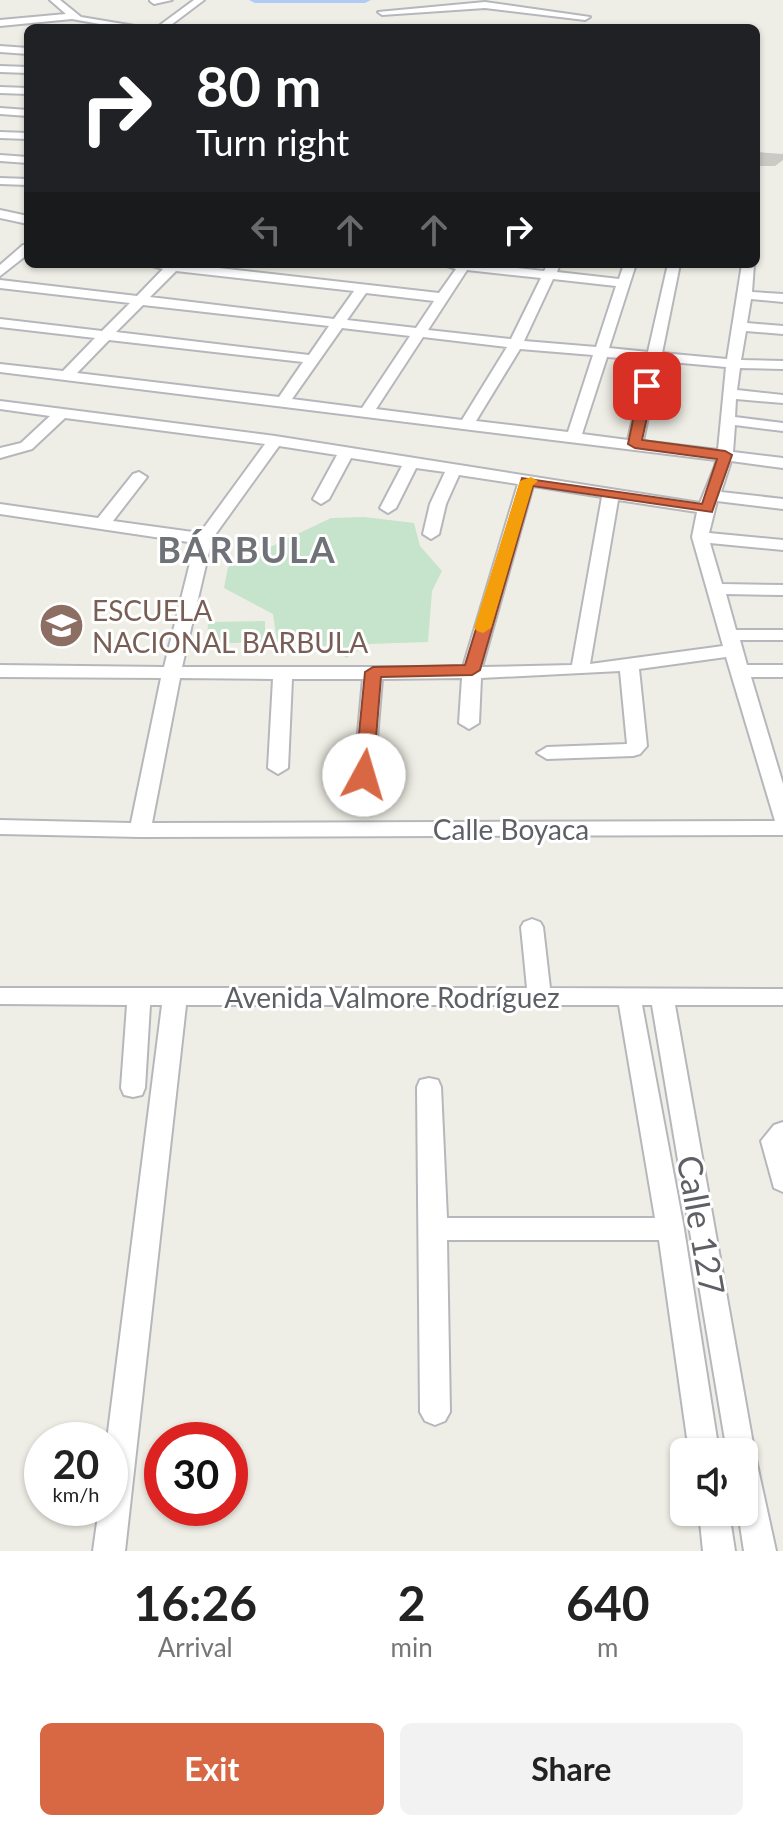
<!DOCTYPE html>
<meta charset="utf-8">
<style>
:root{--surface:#fff;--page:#f2f2f2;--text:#222;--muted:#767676;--accent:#d86843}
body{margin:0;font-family:Lato,sans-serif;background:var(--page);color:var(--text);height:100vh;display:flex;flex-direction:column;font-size:30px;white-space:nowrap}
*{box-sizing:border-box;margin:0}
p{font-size:26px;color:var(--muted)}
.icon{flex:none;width:44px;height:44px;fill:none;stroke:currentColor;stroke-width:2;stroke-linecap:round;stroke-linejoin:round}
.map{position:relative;height:1551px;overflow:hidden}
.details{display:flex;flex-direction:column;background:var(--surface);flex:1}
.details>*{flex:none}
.banner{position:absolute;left:24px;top:24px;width:736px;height:244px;border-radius:12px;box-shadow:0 2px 6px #0004;background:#202124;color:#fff;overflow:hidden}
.buttons{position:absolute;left:670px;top:1438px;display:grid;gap:16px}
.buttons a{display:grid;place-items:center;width:88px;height:88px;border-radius:12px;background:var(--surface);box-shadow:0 2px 6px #0004;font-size:40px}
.speed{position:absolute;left:24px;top:1422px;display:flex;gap:16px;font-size:40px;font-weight:700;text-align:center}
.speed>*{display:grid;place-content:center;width:104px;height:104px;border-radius:50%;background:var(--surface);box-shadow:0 2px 6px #0004;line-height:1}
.speed small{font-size:20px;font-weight:400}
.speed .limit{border:12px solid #d22;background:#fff;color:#111}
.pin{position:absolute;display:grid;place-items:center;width:68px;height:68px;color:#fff;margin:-34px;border-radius:16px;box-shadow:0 4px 12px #0006}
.me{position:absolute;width:88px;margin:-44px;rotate:6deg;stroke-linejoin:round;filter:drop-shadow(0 0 6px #0008)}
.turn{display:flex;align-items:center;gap:28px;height:168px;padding:0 40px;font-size:36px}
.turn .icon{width:104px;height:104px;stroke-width:2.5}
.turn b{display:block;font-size:56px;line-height:68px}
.lanes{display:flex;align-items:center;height:76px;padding:0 40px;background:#0003;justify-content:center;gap:40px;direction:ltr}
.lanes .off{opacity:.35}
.eta{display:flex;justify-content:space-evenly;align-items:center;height:136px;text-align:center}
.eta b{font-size:48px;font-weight:700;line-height:56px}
.primary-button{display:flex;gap:16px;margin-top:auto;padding:16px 40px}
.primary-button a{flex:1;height:92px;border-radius:12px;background:var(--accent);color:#fff;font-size:32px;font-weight:700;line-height:92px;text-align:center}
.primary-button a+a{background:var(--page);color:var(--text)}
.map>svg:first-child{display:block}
.green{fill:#c6e3cb}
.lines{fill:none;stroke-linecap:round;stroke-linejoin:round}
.river{fill:#afcbf6;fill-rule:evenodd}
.building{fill:#cac9c3}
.minor-casing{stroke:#b6b7bc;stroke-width:4}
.minor{fill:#fff;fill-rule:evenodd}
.route{fill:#d86843;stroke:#8c442c;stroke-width:2}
.slow{fill:#f59e0b}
.labels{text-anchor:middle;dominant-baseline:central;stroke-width:6;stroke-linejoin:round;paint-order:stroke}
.education-label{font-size:28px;fill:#785e54;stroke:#fff;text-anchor:start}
.street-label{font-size:28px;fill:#5e6065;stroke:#fff}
.near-street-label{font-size:34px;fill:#5e6065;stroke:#fff}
.district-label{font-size:36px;font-weight:bold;letter-spacing:2px;fill:#6f7277;stroke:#fff}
</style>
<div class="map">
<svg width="783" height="1551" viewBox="0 0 783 1551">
<rect width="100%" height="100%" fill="#efeee6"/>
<!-- green -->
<path class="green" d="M364,517L414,523L420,546L442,571L432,591L428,642L368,644L346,658L336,647L277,642L273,614L224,588L228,567L331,518Z
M265,621V642L207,644L208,622Z"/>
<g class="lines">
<!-- river -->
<path class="river" d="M249,0H371L365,3H255Z"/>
</g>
<!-- building -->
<path class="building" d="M756,152L783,154V160L775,166H756Z"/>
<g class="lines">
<defs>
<path id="minor" d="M50,0H60L81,17L147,28H122L72,19L0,26V20L66,14Z
M172,0L154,4L150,1V0Z
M194,0H204L167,28H156Z
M485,2L590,17L585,20L485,8L382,15L378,12Z
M0,46L28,48V54L0,52Z
M0,66L28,67V73L0,72Z
M0,87L28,88V94L0,93Z
M0,108L28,110V116L0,114Z
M0,132L28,133V139L0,138Z
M0,155L28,157V163L0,161Z
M0,178L28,179V185L0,184Z
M0,210L28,216V224L0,218Z
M23,245H28V254L0,276V265Z
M145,264H184L439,293L456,269L441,264H482L544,271L548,264H560L557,272L619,279L624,264H636L609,348L648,352L668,264H680L662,353L727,359L742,264H754L752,292L783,294V302L751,299L747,323L783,326V334L746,331L741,360L783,361V369L740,368L737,390L783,395V403L736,399L735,417L783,423V431L735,425L733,452L783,458V468L731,461L721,492L783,499V509L717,501L709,533L783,540V550L710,543L722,584L783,585V595L726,594L736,630H783V640H740L747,665H783V677H751L783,784V835L140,837L0,834V820L131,823L161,678L0,677V665L164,667L195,543L0,514V504L98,518L133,474L139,472L147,477L113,521L200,533L265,444L65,418L32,449L0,458V448L21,443L50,416L0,409V401L275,436L700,503L715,466L716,460L0,372V364L63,371L95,338L0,327V319L102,331L130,303L0,288V280L137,296L163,269ZM467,270L541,278L511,339L428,330ZM176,271L354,291L334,319L150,297ZM553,279L616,286L596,347L524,341ZM366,293L434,301L416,328L347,320ZM143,305L329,326L309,355L116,332ZM342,328L410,336L362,408L292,399ZM423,337L507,347L462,420L376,409ZM109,340L303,362L279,397L77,373ZM520,349L593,355L568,432L476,421ZM607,357L646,360L628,440L582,434ZM660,361L726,367L718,450L643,441ZM279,446L337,455L313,499L321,504L329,499L351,458L402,466L380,508L388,513L396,508L416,468L445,472L430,504L423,534L431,539L439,534L446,504L459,475L518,484L463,667H182L212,539ZM533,486L602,497L572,665L482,667ZM618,500L697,512L692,537L723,646L590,664ZM726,657L775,821L152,823L180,678L273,679L268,768L278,774L288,768L292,679H363L354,775L364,781L374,775L382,679L462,678L459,723L469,729L479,723L481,678L620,671L627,744L547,747L537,753L547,759L633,756L640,754L647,746L639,669Z
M532,919L540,922L543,927L550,988L783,989V1005H675L755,1455L776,1551H744L738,1512H744V1452H727L652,1005H642L684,1229L719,1452H689L659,1240H447L450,1412L445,1421L435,1425L425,1421L420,1412L417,1087L420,1080L429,1078L438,1080L441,1087L447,1218H655L619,1005H186L125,1551H93L99,1508H110V1440H107L162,1005H150L145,1088L142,1095L133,1097L124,1095L121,1088L127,1005L0,1004V988H527L521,927L524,922Z
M783,1122V1192L774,1188L761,1141L774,1125Z
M699,1512H729L735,1551H703Z"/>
</defs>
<!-- minor casing -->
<use href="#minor" class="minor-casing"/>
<!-- minor -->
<use href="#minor" class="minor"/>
</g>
<!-- route -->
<path class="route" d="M647,382L654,386L642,440L725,451L732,455L712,512L533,486L480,670L472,675L381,677L373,775L364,781L358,779L355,775L365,672L373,667L465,665L522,478L702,504L717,459L635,448L628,444L640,386Z"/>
<!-- slow -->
<path class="slow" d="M531,477L538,481L533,485L491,628L483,633L477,631L474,628L520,481Z"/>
<!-- icons -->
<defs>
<symbol id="school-disc" viewBox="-11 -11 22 22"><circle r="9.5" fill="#8d6e63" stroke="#fff"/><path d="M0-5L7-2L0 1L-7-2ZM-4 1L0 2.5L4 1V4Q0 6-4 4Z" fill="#fff"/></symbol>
</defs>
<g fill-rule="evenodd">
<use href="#school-disc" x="36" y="600" width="51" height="51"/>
</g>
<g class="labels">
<!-- education labels -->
<g class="education-label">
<text x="92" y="610">ESCUELA<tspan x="92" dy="32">NACIONAL BARBULA</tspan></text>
</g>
<!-- street labels -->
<g class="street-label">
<text x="511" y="829">Calle Boyaca</text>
<text x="392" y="997">Avenida Valmore Rodríguez</text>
</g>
<!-- near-street labels -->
<g class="near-street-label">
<text transform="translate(702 1225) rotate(80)">Calle 127</text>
</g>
<!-- district labels -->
<g class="district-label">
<text x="247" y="549">BÁRBULA</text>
</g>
</g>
</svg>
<div class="buttons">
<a><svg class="icon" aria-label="sound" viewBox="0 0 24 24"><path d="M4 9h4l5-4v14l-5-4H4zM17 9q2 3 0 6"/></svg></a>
</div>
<div class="speed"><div>20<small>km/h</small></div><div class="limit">30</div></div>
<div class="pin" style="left:647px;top:386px;background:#d93025"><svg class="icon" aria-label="arrive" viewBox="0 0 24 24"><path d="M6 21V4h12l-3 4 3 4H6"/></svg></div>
<svg class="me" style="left:364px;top:775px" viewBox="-20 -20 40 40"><circle r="19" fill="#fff"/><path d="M0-13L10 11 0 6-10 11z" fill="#d86843"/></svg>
<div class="banner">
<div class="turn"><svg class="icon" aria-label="right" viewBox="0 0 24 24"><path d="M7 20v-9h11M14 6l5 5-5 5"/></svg><div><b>80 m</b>Turn right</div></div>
<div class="lanes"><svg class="icon off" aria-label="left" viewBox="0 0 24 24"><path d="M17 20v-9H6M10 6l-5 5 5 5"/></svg><svg class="icon off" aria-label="ahead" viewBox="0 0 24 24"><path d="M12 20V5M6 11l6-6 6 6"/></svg><svg class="icon off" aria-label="ahead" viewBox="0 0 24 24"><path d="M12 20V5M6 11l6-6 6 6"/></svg><svg class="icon" aria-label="right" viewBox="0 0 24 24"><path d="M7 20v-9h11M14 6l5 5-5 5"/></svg></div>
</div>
</div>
<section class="details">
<div class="eta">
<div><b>16:26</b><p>Arrival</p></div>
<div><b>2</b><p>min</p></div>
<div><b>640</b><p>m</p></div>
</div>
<div class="primary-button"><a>Exit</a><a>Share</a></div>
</section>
